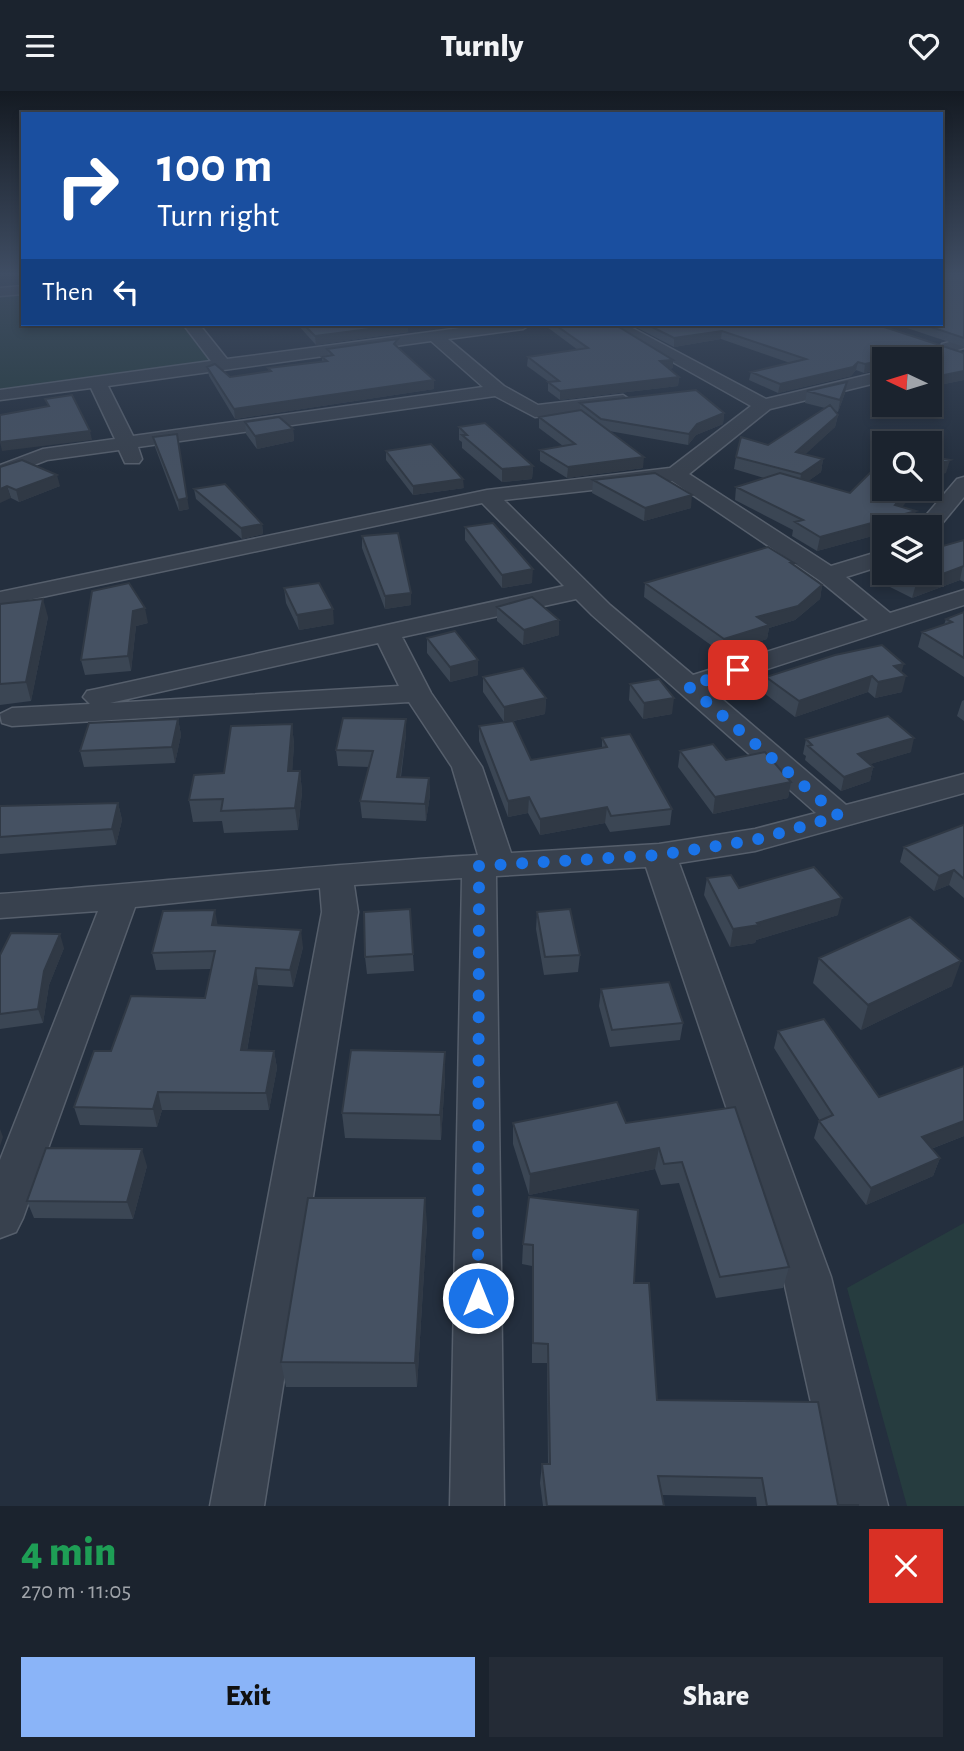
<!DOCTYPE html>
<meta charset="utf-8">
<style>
:root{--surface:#1b232e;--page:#242b36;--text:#f1f3f6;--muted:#a0a4aa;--line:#39404a;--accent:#8ab4f8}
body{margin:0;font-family:"Alegreya Sans",sans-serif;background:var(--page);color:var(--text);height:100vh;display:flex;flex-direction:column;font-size:26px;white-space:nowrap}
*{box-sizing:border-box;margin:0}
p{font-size:23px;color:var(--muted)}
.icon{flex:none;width:38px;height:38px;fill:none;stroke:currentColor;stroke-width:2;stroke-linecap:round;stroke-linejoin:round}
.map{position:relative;height:1415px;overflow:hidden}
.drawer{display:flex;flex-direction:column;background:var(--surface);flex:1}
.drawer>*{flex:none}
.banner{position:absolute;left:21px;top:21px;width:922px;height:214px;border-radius:0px;box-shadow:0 4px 10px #0003,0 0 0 2px var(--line);background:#1a4fa0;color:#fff;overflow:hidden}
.needle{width:46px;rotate:274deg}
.tools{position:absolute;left:872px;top:256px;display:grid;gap:14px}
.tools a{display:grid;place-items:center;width:70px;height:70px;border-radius:0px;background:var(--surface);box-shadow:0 4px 10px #0003,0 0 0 2px var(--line);font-size:35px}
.pin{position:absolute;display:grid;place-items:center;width:60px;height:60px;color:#fff;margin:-30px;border-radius:14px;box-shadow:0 4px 10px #0006}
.me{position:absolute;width:77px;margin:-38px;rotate:0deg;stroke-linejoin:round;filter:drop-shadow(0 0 5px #0008)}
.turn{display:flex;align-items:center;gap:24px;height:147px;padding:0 21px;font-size:32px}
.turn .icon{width:91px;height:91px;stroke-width:2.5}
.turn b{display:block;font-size:49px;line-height:60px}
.then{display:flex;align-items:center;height:66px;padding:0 21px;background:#0003;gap:14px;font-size:26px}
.round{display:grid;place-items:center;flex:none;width:74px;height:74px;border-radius:0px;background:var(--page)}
.headline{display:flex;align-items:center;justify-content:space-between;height:119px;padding:0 21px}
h1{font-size:42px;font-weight:800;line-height:52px;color:#1e9e55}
.button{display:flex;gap:14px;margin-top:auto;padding:14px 21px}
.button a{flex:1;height:80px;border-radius:0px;background:var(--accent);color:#111;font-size:28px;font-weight:800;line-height:80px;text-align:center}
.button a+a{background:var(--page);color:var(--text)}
header{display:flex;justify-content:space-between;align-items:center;height:91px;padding:0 21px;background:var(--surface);font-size:32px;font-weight:800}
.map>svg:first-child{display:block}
.green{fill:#263c3f}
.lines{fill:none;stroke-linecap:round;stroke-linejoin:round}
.minor-casing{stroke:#565f6c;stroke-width:3}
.minor{fill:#38414e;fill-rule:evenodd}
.wall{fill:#3b4654}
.shaded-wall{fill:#303945}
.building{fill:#455162;stroke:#303945;stroke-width:2}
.route{stroke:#1a73e8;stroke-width:12;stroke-dasharray:0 21.6}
</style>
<header><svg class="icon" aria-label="menu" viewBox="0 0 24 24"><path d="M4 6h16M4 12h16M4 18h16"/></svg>Turnly<svg class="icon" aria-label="heart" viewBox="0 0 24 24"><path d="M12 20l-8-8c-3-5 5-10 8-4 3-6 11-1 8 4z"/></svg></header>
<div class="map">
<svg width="964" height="1415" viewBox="0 0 964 1415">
<rect width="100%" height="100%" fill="#242f3e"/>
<!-- green -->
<path class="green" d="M23,199V233H191L222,273L0,304V201Z
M964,1132V1415H907L847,1197Z"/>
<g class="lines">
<defs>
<path id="minor" d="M23,195V203L0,205V197Z
M183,233H199L227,268L490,233H531L523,238L448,248L504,295L538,314L623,304L632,310L623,316L535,326L495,305L138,356L142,368L139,372H125L119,359L47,369L0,387V374L43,358L115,348L91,297L0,309V299L211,270ZM431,250L483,296L133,345L108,295Z
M605,233H625L766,308L884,280V290L770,318L689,383L831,475L884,459V474L846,486L890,522L964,499V514L709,597L846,714L964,683V702L755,760L679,772L831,1186L888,1415H834L783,1186L646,776L496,785L504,1415H450L462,787L354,794L358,821L264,1415H210L322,821L320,797L135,816L23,1127L16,1141L0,1147V1069L98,820L0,827V803C160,791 318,774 478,764L452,676L409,611L12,635L2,632L0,623L12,617L90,613L83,606L87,600L97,598L564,495L482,412L0,515V501L487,399L670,377L751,315ZM672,390L819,489L868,529L693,584L610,514L504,409ZM576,508L592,524L816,722L755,738L659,753L511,762L482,676L431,602L402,546ZM378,552L399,595L110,612Z
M964,247V257L948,262L940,257L942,253Z
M964,386V406L935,441L929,442V436H916L957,388Z"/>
</defs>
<!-- minor casing -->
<use href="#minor" class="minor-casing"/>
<!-- minor -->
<use href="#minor" class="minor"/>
</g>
<!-- wall -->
<path class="wall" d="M16,183H23V190Z
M964,183V256L895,233H942Z
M281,233H408V241L316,254L297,233L283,235Z
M543,233H614L673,277L669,278L679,286L678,295L560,309L548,300V291H549L527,275L528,266L578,259Z
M630,233H875L964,262V289L929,296L884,268V278L864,282L856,279L851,285L778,302L749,289L751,281L790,272L721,248L674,256Z
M398,256L434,298L235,328L209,285L207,276L230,286L269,281L268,277L322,271V266L328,265L327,258Z
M847,291L845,302L838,321L834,320L838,324L835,336L805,363L823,368L821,381L808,390L902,416L913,434L817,460L792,445L793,439L735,409L736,396L764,387L734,378L736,366L768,354L825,317L805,312L807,300Z
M580,312L724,322L723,333L696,344L688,354L609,340L643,377L567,387L540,370V359L563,355L539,337V326L580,319Z
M245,331L293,338L294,350L257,358L246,343Z
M459,336L533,375L532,388L502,391L462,357V351L459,349Z
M153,346L189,418L179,420L155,356Z
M386,360L464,397L413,404L386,369Z
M0,376L60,395L19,411L11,407Z
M593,389L691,417L644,430L592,402Z
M194,398L262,433L263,443L242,448L196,408Z
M465,436L532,492L502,497L465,449Z
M362,445L411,502V514L385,518L362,457Z
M964,449V491L960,489L912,507L886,494L888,481H929L932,458Z
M794,474L822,494L820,508L795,529L769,537L767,548L722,562L644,506L645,492Z
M284,497L334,533L299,539L286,512Z
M92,500L148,532L136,535L131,580L85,584L81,569Z
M0,513L48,526L31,610L0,614Z
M497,516L559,544L523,554L497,530Z
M964,521V586L918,556L922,541L944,534L946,528Z
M427,547L478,569V584L450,591L427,562Z
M902,581V601L875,607L868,601L795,626L764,602L766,586Z
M483,586L546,607L545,623L509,631L531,669L602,657V647L672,718L670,734L610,741L605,732L540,744L528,722L508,726L479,650V635L504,631L483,601Z
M630,593L672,623L643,628L629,609Z
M964,609V630L957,625L962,610Z
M178,628L181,644L175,672L84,676L80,660Z
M292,633L294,654L292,680H300L302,701L298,739L224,742L222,730L193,731L189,709Z
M406,644L401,686L429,687L430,704L426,730L362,727L360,710L369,676L338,675L336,659Z
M806,648L911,661L870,673L873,676L870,690L841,700L805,669L806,665L803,663Z
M680,660L791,691L788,707L713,723L678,676Z
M118,712L122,729L116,754L0,763V715Z
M964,735V807L949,794L934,800L900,771L904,756Z
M707,787L739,797L838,824L756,849L755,852L730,856L704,804Z
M410,818L414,880L367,883L365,866Z
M537,821L580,864L578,881L544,884L536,838Z
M218,834L303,856L293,896L258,894L247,960H274L277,977L269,1019H162L157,1036L80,1034L74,1016L111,960L205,907L211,878L156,879L152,862Z
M64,857L49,894L43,932L0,938V864Z
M819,867L952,895L861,939L813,892Z
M601,898L683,932L680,949L610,956L599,915Z
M778,940L879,1006L964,975V1045L931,1058L940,1067L933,1085L866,1114L814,1047L819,1030H820L774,957Z
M445,986L441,1049L345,1047L342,1022Z
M735,1016L789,1176L783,1197L716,1207L679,1092L661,1094L655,1078L529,1104L513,1053V1032H626Z
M147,1075L133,1128L34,1127L27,1110Z
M529,1106L634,1192L657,1309L838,1414L858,1415H757L756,1406L662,1404L664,1415H543L540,1392L542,1373H548L547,1272H532V1175L522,1173L523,1153Z
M427,1133L417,1296H286L281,1271Z"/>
<!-- shaded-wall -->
<path class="shaded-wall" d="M282,233H297L283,235Z
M408,233V241L316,254L315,245Z
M722,240L721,248L674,256V247Z
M673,269V277L659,279L660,270Z
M884,269L883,277L864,282L865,273Z
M858,271L856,279L851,285L778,302L780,293Z
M964,280V289L929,296V287Z
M679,286L678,295L560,309V300Z
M434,289V298L235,328L234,318Z
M847,291L845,302L838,321L840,309Z
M724,322L723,333L696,344L688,354L689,343L697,333Z
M838,324L835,336L794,374L796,361Z
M293,338L294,350L257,358L255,345Z
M90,340L92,349L2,360L0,351Z
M179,353L189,418L179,420L178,409Z
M644,366L643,377L567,387L568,376Z
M823,368L821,381L799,397L801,383Z
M950,369L946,382L929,388V376Z
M533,375L532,388L502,391V378Z
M57,384L60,395L19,411L16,399Z
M463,388L464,397L413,404V395Z
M7,395L11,407L0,412V398Z
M910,397H918L894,426L916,420L913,434L905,436H884V442L817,460L820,446L895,414Z
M692,404L691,417L644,430L645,417Z
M262,433L263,443L242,448L241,437Z
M963,474L960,489L912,507L916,493Z
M533,478L532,492L502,497V484Z
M822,494L820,508L795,529L769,537L767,548L722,562L724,548L757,526Z
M411,502V514L385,518V505Z
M43,508L48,526L31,610L26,591Z
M145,517L148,532L136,535L131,580L128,565L133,520Z
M333,518L334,533L299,539L297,524Z
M559,529V544L523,554L524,539Z
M478,569V584L450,591V576Z
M904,573L900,586L906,585L902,601L875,607L878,591L894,575Z
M872,585L868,601L795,626L799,610Z
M546,607L545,623L504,632V616Z
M674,607L672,623L643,628L644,612Z
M178,628L181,644L175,672L172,656Z
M406,628V644L398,702L397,686Z
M292,633L294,654L291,702L288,680Z
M914,647L911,661L854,678L858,663Z
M873,676L870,690L841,700L844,686Z
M300,680L302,701L298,739L295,717Z
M429,687L430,704L426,730L425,713Z
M791,691L788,707L713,723L715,706Z
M529,706L528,722L508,726V710Z
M118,712L122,729L116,754L112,738Z
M607,716L605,732L540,744V728Z
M954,779L949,794L934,800L939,785Z
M842,807L838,824L756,849L755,852L730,856L733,838L757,832Z
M215,819L218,836L212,834Z
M301,839L303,856L293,896L290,879Z
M60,843L64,857L49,894L43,932L38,918L44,880Z
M961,870L952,895L861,939L868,914Z
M256,877L258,894L244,977L241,959Z
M274,960L277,977L269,1019L266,1002Z
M445,961V986L441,1049L440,1024Z
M158,1001L162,1019L157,1036L153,1018Z
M964,1030V1045L915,1064L922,1046Z
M0,1038L3,1046L0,1055Z
M659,1057L655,1078L529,1104L530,1083Z
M142,1058L147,1075L133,1128L127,1111Z
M940,1067L933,1085L866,1114L871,1097Z
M425,1107L427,1133L417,1296L415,1272Z"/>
<!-- building -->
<path class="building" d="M942,183H964V247L922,233H942Z
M303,233H408L315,245Z
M554,233H614L673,269L660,270L679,286L560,300L548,291L559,290L528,266L588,257Z
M646,233H875L964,262V280L929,287V268H884V269L865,273L858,271L853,276L780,293L751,281L806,268L722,240L674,247Z
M398,248L394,253L434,289L234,318L207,276L215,273L230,286L271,280L268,277L327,270L322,266L333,264L327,258Z
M847,291L840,309L807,300Z
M696,299L724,322L697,333L689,343L601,328L580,312Z
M72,304L90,340L0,351V324L49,315L45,308Z
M830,314L838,324L796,361L823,368L801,383L736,366L741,346L768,354Z
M581,319L644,366L568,376L540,359L575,353L539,326Z
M279,326L293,338L255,345L245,331Z
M485,332L533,375L502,378L462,344H467L459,336Z
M177,343L187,407L178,409L153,346Z
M431,353L463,388L413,395L386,360Z
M929,365L950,369L929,376Z
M884,368V397H910L895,414L916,420L820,446L795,431L803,429L736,396L780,382L850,402Z
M22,369L57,384L16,399L7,395L0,398V376Z
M655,382L692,404L645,417L593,389Z
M225,393L262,433L241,437L194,398Z
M493,432L533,478L502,484L465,436Z
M398,442L411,502L385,505L362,445Z
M964,449V475L916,493L893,481H929V463L937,461L932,458Z
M768,456L794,472H791L822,494L798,515L757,526L769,534L724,548L645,492Z
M129,492L145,517L133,520L128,565L81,569L92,500Z
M319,492L333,518L297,524L284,497Z
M532,506L559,529L524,539L497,516Z
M43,508L26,591L0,593V513Z
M964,521V567L922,541L952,531L946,528Z
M455,540L478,569L450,576L427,547Z
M882,554L904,573L894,575L906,585L878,591L872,585L799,610L766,586L835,564Z
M523,577L546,607L504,616L483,586Z
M659,588L674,607L644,612L630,593Z
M888,625L914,647L858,663L873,676L844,686L808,655L812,654L806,648Z
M343,627L406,628L397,686L429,687L425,713L360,710L373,660L336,659Z
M178,628L172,656L80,660L89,632Z
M513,630L531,669L607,656L602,647L630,643L672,718L611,725L607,716L540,728L529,706L508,710L479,635Z
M292,633L288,680H300L295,717L221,720L223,708L189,709L194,684L224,682L231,635Z
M713,653L726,669L765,661L791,691L715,706L680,660Z
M118,712L112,738L0,746V715Z
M963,734L964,735V788L954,779L939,785L904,756Z
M814,776L842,807L757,832L759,834L733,838L707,787L731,784L739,797Z
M410,818L413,863L365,866L364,821Z
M570,818L580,864L545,866L537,821Z
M215,819L212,834L301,839L290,879L256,877L241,959L274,960L266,1002L158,1001L153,1018L74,1016L94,960H111L131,905L205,907L215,860L152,862L163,820Z
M910,826L961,870L868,914L819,867Z
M11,842L60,843L44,880L38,918L0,923V864Z
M669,891L683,932L612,939L601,898Z
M824,928L879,1006L964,975V1030L922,1046L940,1067L871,1097L819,1030L833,1024L778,940Z
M351,959L445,961L440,1024L342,1022Z
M617,1011L626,1032L735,1016L789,1176L720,1186L682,1071L664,1073L659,1057L530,1083L513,1032Z
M46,1057L142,1058L127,1111L27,1110Z
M529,1106L638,1119L634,1192H649L657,1309L818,1311L838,1414H858V1415H767L762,1387L658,1385L664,1415H547L542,1373H550L548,1253L533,1252V1154L523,1153Z
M308,1107H425L415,1272L281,1271Z"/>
<!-- sky -->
<linearGradient id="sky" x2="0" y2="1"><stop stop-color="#141a22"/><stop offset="0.48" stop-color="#3f4d63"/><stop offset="1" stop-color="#3f4d63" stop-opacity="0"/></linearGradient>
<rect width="964" height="381" fill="url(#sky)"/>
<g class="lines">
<!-- route -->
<path class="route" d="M478,1207L479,775L659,764L755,749L839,725L688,595L738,579"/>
</g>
</svg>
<div class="tools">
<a><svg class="needle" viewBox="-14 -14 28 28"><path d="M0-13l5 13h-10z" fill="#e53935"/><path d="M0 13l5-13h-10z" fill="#a0a4aa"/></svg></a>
<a><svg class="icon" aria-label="search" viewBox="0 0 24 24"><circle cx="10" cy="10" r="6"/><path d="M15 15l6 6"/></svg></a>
<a><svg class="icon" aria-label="layers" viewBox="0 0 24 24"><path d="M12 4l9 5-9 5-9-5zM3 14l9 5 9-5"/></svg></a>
</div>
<div class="pin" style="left:738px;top:579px;background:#d93025"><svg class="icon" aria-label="arrive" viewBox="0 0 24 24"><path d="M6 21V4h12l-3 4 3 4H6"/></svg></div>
<svg class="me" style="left:478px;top:1207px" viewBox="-20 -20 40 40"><circle r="17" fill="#1a73e8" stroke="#fff" stroke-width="3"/><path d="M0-11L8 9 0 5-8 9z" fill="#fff"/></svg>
<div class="banner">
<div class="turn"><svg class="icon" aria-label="right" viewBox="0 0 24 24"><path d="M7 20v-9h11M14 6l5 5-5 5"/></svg><div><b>100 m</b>Turn right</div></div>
<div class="then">Then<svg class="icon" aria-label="left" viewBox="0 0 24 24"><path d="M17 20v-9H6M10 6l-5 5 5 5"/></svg></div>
</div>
</div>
<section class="drawer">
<div class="headline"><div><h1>4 min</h1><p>270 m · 11:05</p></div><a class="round" style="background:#d93025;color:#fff"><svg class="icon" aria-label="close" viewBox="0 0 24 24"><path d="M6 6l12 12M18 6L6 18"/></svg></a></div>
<div class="button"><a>Exit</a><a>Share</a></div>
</section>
